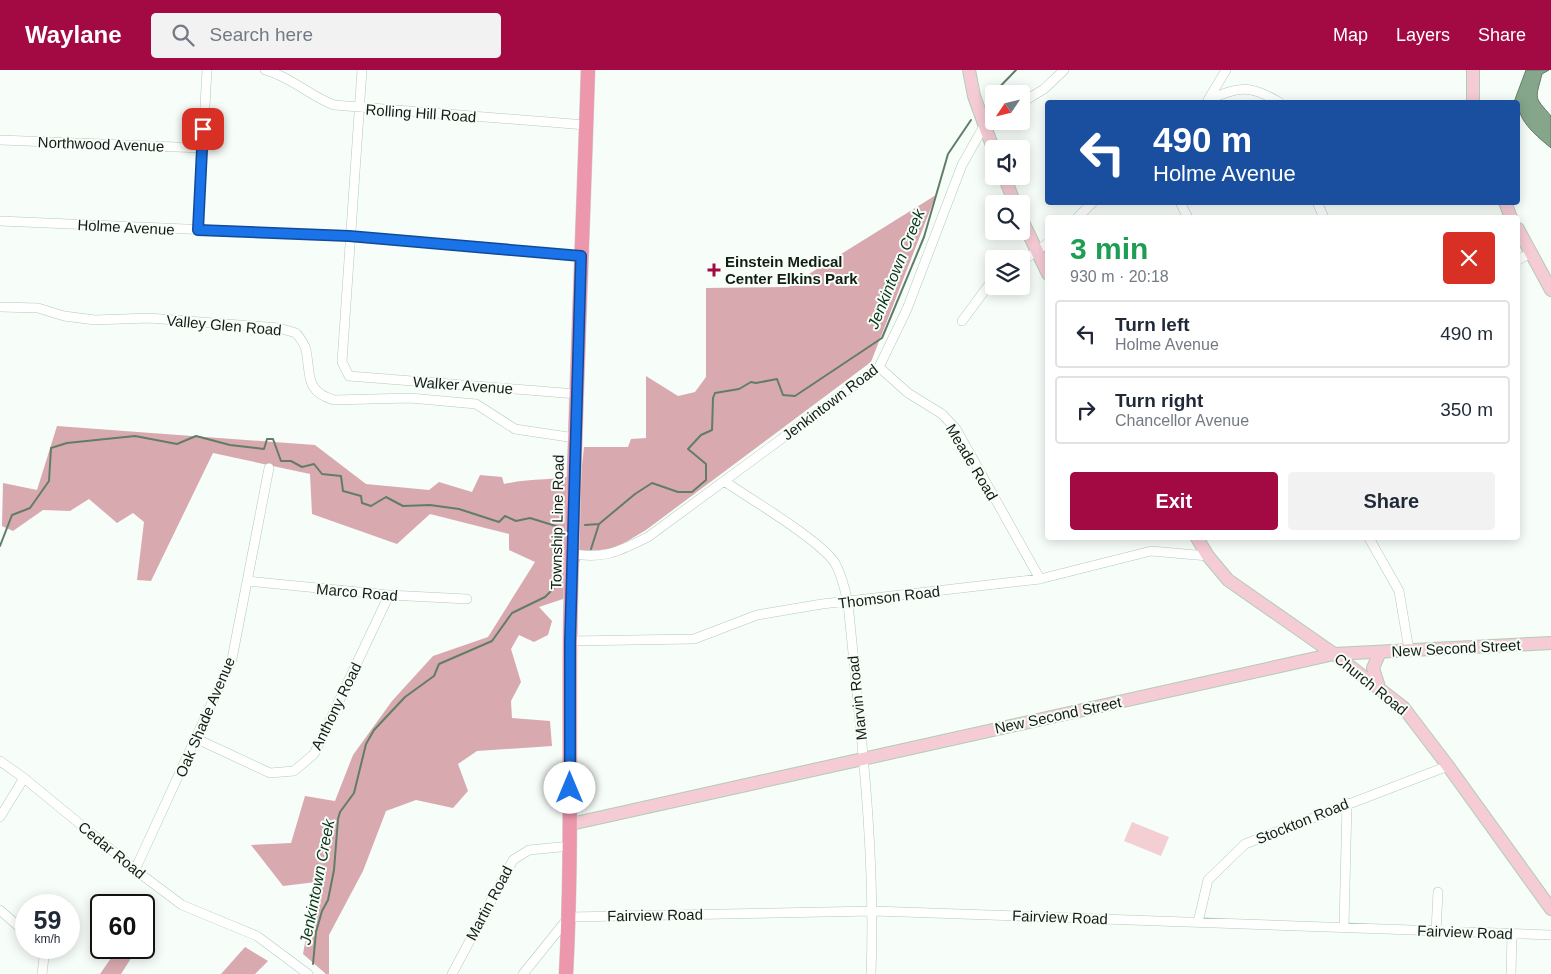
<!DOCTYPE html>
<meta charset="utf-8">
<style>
:root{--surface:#fff;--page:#f2f2f3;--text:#1f2937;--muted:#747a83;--line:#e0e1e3;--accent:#a30942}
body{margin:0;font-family:Helvetica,sans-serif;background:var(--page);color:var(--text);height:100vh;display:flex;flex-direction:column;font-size:19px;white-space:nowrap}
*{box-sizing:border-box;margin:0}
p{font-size:16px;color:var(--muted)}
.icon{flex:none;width:28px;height:28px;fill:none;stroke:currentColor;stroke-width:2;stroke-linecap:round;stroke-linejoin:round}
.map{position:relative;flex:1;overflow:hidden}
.panel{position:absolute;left:1045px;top:145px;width:475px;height:325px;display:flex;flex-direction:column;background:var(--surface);border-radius:5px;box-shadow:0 2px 12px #0003}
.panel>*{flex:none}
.hud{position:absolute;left:1045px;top:30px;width:475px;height:105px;border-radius:5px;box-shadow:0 2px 12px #0003;background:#1a4fa0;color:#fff;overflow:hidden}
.needle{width:32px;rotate:235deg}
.buttons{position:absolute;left:985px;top:15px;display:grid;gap:10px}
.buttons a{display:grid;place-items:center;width:45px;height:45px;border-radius:5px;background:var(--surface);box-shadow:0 2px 12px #0003;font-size:25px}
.speed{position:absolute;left:15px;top:824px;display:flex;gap:10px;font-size:25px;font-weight:700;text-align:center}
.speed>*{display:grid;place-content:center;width:65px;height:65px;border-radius:50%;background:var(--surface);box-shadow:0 2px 12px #0003;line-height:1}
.speed small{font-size:12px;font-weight:400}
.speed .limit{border:2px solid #111;border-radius:8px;background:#fff;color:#111}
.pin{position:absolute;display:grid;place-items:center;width:42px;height:42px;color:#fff;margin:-21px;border-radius:10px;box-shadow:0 2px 8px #0006}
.me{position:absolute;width:55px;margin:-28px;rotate:0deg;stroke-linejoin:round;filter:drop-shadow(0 0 4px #0008)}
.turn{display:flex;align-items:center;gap:18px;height:105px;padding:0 25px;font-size:22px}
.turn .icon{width:65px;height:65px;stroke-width:2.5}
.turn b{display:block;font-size:35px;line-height:42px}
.round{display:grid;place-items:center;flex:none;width:52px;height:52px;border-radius:5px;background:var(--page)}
.overview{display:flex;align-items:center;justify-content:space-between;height:85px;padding:0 25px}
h1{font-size:30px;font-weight:700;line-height:38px;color:#1e9e55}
.action{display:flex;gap:10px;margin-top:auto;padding:10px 25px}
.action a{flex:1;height:58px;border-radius:5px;background:var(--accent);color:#fff;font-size:20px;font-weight:700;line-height:58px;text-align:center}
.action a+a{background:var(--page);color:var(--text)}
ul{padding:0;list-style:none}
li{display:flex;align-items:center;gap:15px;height:68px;margin:0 10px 8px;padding:0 15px;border:2px solid var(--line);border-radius:5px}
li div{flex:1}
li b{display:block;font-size:19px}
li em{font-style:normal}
header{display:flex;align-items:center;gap:30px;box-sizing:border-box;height:70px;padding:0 25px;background:var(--accent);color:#fff}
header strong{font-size:24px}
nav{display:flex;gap:28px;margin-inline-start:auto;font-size:18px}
.search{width:350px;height:45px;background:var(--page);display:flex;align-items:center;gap:12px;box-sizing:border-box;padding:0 18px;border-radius:5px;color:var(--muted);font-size:19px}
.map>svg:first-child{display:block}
.green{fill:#f3cfd3}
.forest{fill:#d8aab0}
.water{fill:#85a68a;stroke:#627d67}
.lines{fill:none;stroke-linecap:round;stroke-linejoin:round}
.stream{stroke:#627d67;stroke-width:2}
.street-casing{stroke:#b0ceb4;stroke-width:10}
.secondary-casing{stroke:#b0ceb4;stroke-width:14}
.primary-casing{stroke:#d4d6d5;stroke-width:15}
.street{stroke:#fff;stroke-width:9}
.secondary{stroke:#f5cbd5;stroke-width:12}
.primary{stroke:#ec97ab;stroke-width:14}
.route-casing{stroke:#114b97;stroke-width:12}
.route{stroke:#1a73e8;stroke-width:9}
.poi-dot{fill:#a30942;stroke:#f7fdf8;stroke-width:2}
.labels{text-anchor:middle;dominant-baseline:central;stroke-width:4;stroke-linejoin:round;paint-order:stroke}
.street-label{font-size:15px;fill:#121d14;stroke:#f7fdf8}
.poi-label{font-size:15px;font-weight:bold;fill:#121d14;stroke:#f7fdf8;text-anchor:start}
.water-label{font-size:16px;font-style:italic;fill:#0c3417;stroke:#f7fdf8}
</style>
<header>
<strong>Waylane</strong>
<div class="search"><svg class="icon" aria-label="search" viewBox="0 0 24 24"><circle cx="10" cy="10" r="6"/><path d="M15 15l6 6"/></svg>Search here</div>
<nav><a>Map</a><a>Layers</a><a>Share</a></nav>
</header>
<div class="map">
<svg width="1551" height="904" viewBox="0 0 1551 904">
<rect width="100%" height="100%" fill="#f7fdf8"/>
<!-- green -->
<path class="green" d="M1132,752L1169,767L1161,786L1124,771Z"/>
<!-- forest -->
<path class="forest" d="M936,125L871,292L646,460L614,479L584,481L563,529L539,537L552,551L548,565L534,572L519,565L511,579L521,612L511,631L512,648L550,651L552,676L477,681L458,694L468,721L453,738L416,730L386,741L363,801L329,865V904H326L303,884L316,812L283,816L251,775L291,773L305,726L335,731L353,685L392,631L433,586L488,567L535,492L509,480V464L430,444L397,474L312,444L310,404L213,383L151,511L137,510L144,452L133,443L117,453L89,429L70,441L43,440L13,461L2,456L3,413L37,420L57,356L315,375L366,414L429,420L439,412L472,422L480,405L502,407L504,414C530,408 555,411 581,404L584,377H628L631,369L646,368V306L678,326L695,322L706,307V218L788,217Z
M245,877L268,891L255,904H221Z
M118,878L137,879L121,904H100Z"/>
<!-- water -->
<path class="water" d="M1526,0H1549L1542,4C1535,31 1534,26 1551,46V78C1538,67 1518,52 1518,32H1514Z"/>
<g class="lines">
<!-- stream -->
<path class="stream" d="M988,29L1016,0
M585,455L599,454
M0,476L12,445L30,438L49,411L51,378L67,373L135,366L177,374L196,366L230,375L264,379L267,369H273L281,391H291L302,397L314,394L322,404L341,406L343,421L361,426L362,433L371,436L386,427L403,436L430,435L459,439L499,452L505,446L516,451L530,448L559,457
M591,479L599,454L635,424L652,413L678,422H692L706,410V394L688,379L701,365L712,360L713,328L715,323L739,319L751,312L756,313L777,309L783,325L795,326L882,268L924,167L948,84L971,50
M313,894L316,862L322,841L328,830L334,800L338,749L340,742L354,723L366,674L374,660L405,627L434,606L439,594L492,571L512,543L545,527L563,509"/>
<defs>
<path id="street" d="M265,0C291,7 310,26 334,35L586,55
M362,0L342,292L349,306L577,324
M1208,30C1239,17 1248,14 1279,32
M1208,30L1226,0
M1021,33L1044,19L1064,0
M0,70L202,78
M1180,132L1188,148
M1317,132L1324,148
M1077,148L1093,132
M0,151L349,166L581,186
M198,160L207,0
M1518,190L1530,183
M1021,192L1048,173
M0,237L38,238L64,246L95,250L149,248L279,258L296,263C300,268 305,274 306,280C311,304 304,321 334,330L410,328L476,334L515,359L575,368
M962,251L994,208
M879,297L908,323L942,344L956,359L1040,509
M724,411C749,428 820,470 835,493C842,505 845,520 848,533C860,656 876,780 871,904
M1369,468L1399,521L1409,580
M573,484C606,489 619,481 648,467L879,297L907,239L962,95L984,56L994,50
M247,511L389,525L467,529
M570,571L694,569L757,545L822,534L1040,509L1151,481L1208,486
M197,669L270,703L294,701L314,684L389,525
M0,691L24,708L142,805L182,835L257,866L308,904
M0,747L24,708
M135,800L232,589L269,398
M0,840L26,863
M1198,852L1208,810L1245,774L1448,696
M1344,856L1347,733
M1436,861L1438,822
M40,878L44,887L42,904
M452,904L513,790L529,780L571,776
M523,904L569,847L874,841L1551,865
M1511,904L1512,864"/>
<path id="secondary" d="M969,0L974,26L994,81
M1473,32V0
M1004,106L1015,134
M1505,132L1511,148
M1021,148L1048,204
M1518,159L1551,220
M1197,468L1208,486L1228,510L1334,584L1403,637L1448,696L1551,839
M1379,617L1373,598L1380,582
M571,754L1334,584L1551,573"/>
<path id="primary" d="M566,904C572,793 569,683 570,572C573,382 582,191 588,0"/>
</defs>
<!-- street casing -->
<use href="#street" class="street-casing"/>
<!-- secondary casing -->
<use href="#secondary" class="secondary-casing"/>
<!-- primary casing -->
<use href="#primary" class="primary-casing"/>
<!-- street -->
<use href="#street" class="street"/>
<!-- secondary -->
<use href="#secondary" class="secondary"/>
<!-- primary -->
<use href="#primary" class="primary"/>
</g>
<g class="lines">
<defs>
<path id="route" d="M203,59L198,160L349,166L581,186L570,572V718"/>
</defs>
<!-- route casing -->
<use href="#route" class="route-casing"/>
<!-- route -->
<use href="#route" class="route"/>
</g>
<!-- markers -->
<path class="poi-dot" d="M711.5 192.5h5v5h5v5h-5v5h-5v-5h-5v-5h5z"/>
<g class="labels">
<!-- street labels -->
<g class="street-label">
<text transform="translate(421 43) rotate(4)">Rolling Hill Road</text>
<text transform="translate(101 74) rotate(2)">Northwood Avenue</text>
<text transform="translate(126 157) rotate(3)">Holme Avenue</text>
<text transform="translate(224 255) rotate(5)">Valley Glen Road</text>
<text transform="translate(463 315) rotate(4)">Walker Avenue</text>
<text transform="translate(830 332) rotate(-37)">Jenkintown Road</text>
<text transform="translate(972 392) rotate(59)">Meade Road</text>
<text transform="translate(557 452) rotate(-89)">Township Line Road</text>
<text transform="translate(357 522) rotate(5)">Marco Road</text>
<text transform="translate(889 527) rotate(-7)">Thomson Road</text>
<text transform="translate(1456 578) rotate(-3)">New Second Street</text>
<text transform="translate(1371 614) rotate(39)">Church Road</text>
<text transform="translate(857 628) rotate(-96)">Marvin Road</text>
<text transform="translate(336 636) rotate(-64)">Anthony Road</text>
<text transform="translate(1058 645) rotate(-12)">New Second Street</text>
<text transform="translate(205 647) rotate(-67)">Oak Shade Avenue</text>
<text transform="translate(1302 751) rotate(-22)">Stockton Road</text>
<text transform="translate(112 780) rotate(39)">Cedar Road</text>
<text transform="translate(489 833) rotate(-62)">Martin Road</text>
<text transform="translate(655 845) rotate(-1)">Fairview Road</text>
<text transform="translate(1060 847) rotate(2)">Fairview Road</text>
<text transform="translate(1465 862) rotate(2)">Fairview Road</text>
</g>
<!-- poi labels -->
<g class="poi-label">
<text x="725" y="191">Einstein Medical<tspan x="725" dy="17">Center Elkins Park</tspan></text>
</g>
<!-- water labels -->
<g class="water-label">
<text transform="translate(896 199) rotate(-68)">Jenkintown Creek</text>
<text transform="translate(317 812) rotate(-79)">Jenkintown Creek</text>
</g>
</g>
</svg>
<div class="buttons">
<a><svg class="needle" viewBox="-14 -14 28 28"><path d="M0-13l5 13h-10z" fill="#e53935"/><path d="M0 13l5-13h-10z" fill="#747a83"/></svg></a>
<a><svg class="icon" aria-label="sound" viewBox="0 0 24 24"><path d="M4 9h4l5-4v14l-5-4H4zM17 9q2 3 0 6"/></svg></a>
<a><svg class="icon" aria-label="search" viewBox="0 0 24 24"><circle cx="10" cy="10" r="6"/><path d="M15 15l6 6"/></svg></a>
<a><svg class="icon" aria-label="layers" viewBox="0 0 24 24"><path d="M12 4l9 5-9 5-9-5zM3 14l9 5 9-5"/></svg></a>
</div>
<div class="speed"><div>59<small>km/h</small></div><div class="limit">60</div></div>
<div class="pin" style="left:203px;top:59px;background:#d93025"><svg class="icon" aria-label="arrive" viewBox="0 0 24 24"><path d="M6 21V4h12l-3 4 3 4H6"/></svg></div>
<svg class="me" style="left:570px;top:718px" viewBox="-20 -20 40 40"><circle r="19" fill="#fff"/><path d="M0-13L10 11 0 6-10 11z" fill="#1a73e8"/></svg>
<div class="hud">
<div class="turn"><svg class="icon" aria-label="left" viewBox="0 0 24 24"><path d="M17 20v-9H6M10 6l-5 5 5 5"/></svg><div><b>490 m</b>Holme Avenue</div></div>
</div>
<section class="panel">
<div class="overview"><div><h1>3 min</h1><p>930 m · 20:18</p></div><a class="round" style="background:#d93025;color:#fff"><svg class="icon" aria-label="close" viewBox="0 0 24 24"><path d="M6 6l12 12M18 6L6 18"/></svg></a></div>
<ul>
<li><svg class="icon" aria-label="left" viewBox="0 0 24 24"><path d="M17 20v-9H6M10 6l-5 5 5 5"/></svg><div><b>Turn left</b><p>Holme Avenue</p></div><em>490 m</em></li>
<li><svg class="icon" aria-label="right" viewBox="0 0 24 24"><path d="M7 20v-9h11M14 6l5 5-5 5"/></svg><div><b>Turn right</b><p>Chancellor Avenue</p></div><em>350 m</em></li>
</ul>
<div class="action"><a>Exit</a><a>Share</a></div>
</section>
</div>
